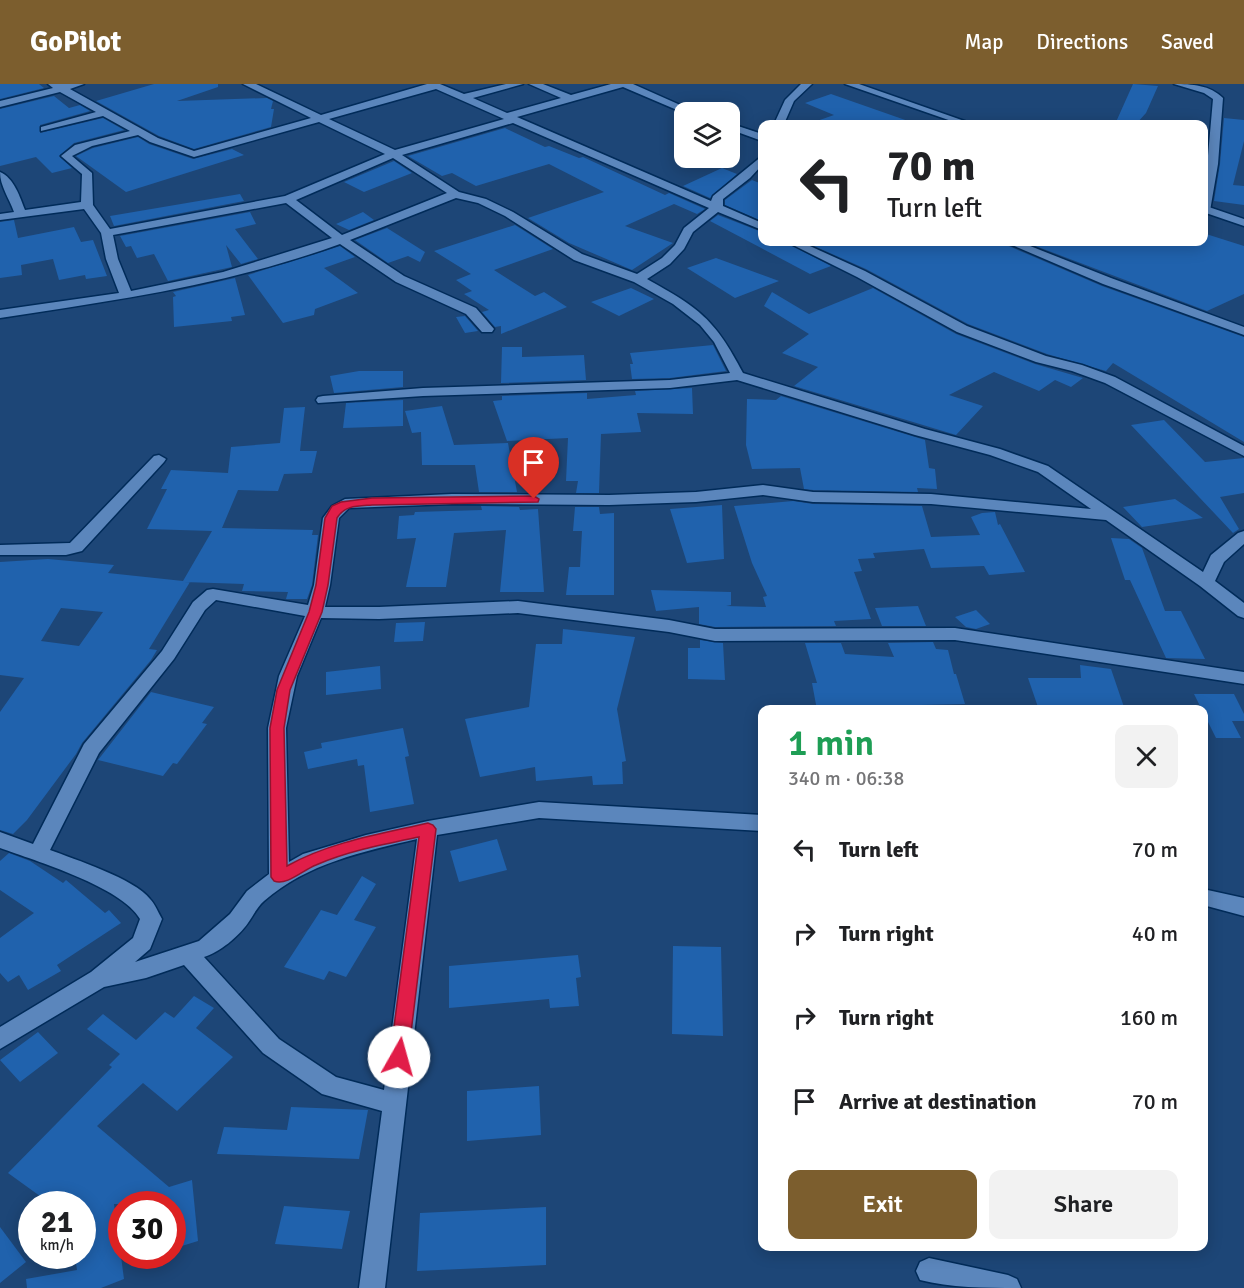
<!DOCTYPE html>
<meta charset="utf-8">
<style>
:root{--surface:#fff;--page:#f2f2f2;--text:#202124;--muted:#757577;--accent:#7c5e2e}
body{margin:0;font-family:Signika,sans-serif;background:var(--page);color:var(--text);height:100vh;display:flex;flex-direction:column;font-size:22px;white-space:nowrap}
*{box-sizing:border-box;margin:0}
p{font-size:20px;color:var(--muted)}
.icon{flex:none;width:33px;height:33px;fill:none;stroke:currentColor;stroke-width:2;stroke-linecap:round;stroke-linejoin:round}
.map{position:relative;flex:1;overflow:hidden}
.sheet{position:absolute;left:758px;top:621px;width:450px;height:546px;display:flex;flex-direction:column;background:var(--surface);border-radius:12px;box-shadow:0 3px 15px #0003}
.sheet>*{flex:none}
.guide{position:absolute;left:758px;top:36px;width:450px;height:126px;border-radius:12px;box-shadow:0 3px 15px #0003;background:#fff;color:var(--text);overflow:hidden}
.tools{position:absolute;left:674px;top:18px;display:grid;gap:12px}
.tools a{display:grid;place-items:center;width:66px;height:66px;border-radius:12px;background:var(--surface);box-shadow:0 3px 15px #0003;font-size:30px}
.speed{position:absolute;left:18px;top:1107px;display:flex;gap:12px;font-size:30px;font-weight:700;text-align:center}
.speed>*{display:grid;place-content:center;width:78px;height:78px;border-radius:50%;background:var(--surface);box-shadow:0 3px 15px #0003;line-height:1}
.speed small{font-size:15px;font-weight:400}
.speed .limit{border:9px solid #d22;background:#fff;color:#111}
.pin{position:absolute;display:grid;place-items:center;width:51px;height:51px;color:#fff;margin:-62px -26px;border-radius:50% 50% 50% 0;rotate:-45deg;box-shadow:0 0 6px #0007}
.pin .icon{rotate:45deg}
.me{position:absolute;width:66px;margin:-33px;rotate:7deg;stroke-linejoin:round;filter:drop-shadow(0 0 4px #0008)}
.turn{display:flex;align-items:center;gap:21px;height:126px;padding:0 30px;font-size:27px}
.turn .icon{width:78px;height:78px;stroke-width:2.5}
.turn b{display:block;font-size:42px;line-height:51px}
.round{display:grid;place-items:center;flex:none;width:63px;height:63px;border-radius:12px;background:var(--page)}
.overview{display:flex;align-items:center;justify-content:space-between;height:102px;padding:0 30px}
h1{font-size:36px;font-weight:600;line-height:45px;color:#1e9e55}
.action{display:flex;gap:12px;margin-top:auto;padding:12px 30px}
.action a{flex:1;height:69px;border-radius:12px;background:var(--accent);color:#fff;font-size:24px;font-weight:600;line-height:69px;text-align:center}
.action a+a{background:var(--page);color:var(--text)}
ul{padding:0;list-style:none}
li{display:flex;align-items:center;gap:18px;height:84px;padding:0 30px}
li div{flex:1}
li b{display:block;font-size:22px}
li em{font-style:normal}
header{display:flex;align-items:center;gap:36px;box-sizing:border-box;height:84px;padding:0 30px;background:var(--accent);color:#fff}
header strong{font-size:28px}
nav{display:flex;gap:33px;margin-inline-start:auto;font-size:21px}
.map>svg:first-child{display:block}
.building{fill:#2062ad;fill-rule:evenodd}
.lines{fill:none;stroke-linecap:round;stroke-linejoin:round}
.minor-casing{stroke:#002b59;stroke-width:3}
.secondary-casing{stroke:#002b59;stroke-width:3}
.minor{fill:#5b86bc;fill-rule:evenodd}
.secondary{fill:#5b86bc;fill-rule:evenodd}
.route{fill:#e11d48;stroke:#92132f;stroke-width:1.5}
</style>
<header>
<strong>GoPilot</strong>
<nav><a>Map</a><a>Directions</a><a>Saved</a></nav>
</header>
<div class="map">
<svg width="1244" height="1204" viewBox="0 0 1244 1204">
<rect width="100%" height="100%" fill="#1d4677"/>
<!-- building -->
<path class="building" d="M0,0H39L44,4L0,15Z
M154,0H218V3L177,17L267,14L273,17L271,25H274L271,43L194,65L159,52L96,17Z
M1133,0L1158,2L1146,29L1136,40L1116,38Z
M831,10L911,38V40H815L814,38L834,31L805,19Z
M54,12L69,24L80,21L90,27L40,41V49L103,34L124,46L74,59L59,72L72,84L52,89L36,73L0,82V25Z
M1224,34L1244,36V57L1233,101L1244,102V121L1214,117L1220,80Z
M505,44L545,63L549,62L579,74L583,73L665,111L669,109L705,125L697,130L674,120L625,142L673,159L632,186L569,159L528,134L604,108L549,80L476,102L452,89L442,92L408,72Z
M138,53L149,60L193,75L232,65L244,71L126,108L76,72L93,64Z
M394,77L412,89L364,108L344,98Z
M722,84L737,90L710,114L683,102Z
M752,96L762,100V137L725,121V116Z
M240,110L244,117L114,142L110,132Z
M250,128L256,140L235,145L258,175L241,180L226,161L232,183L168,197L154,170L137,174L131,162L126,163L120,152Z
M363,128L374,136L349,146L336,140Z
M718,131L762,148V158H785L831,182L810,190L710,137Z
M14,136L18,154L74,143L81,158L93,156L107,192L86,195L85,191L59,196L53,175L21,181L22,191L0,194V138Z
M515,141L553,165L494,186L535,212L544,208L567,223L501,250V242L495,243L482,228L489,226L464,210L472,207L456,196L471,190L434,167Z
M387,144L425,168L420,178L408,172L388,179L355,156Z
M1203,149L1244,162V210L1207,227L1025,158H1203Z
M805,158H1003L1004,160L1102,202L1244,253V358L1113,279L1106,287L1047,270L968,240L866,185Z
M340,162L355,173L324,184L358,209L315,225L314,231L283,239L248,191Z
M716,174L779,197L735,214L687,184Z
M235,194L245,231L231,233L232,237L174,243L173,213L176,212L173,208Z
M631,204L654,215L619,232L591,218Z
M873,204L956,250L1035,280L1083,294L1071,303L1055,296L1039,307L994,288L949,311L983,322L956,351L794,302L818,283L782,269L809,250L764,222L772,208L809,230Z
M465,232L478,247L465,249L456,233Z
M713,261L726,287L670,294L632,295L630,280H633L630,269Z
M502,263H522V273L584,271L586,296L501,299Z
M359,287H403V303L334,309L330,292Z
M692,304L693,330L637,329L641,348L601,350L599,409H576L578,397H566L568,354L507,357L493,317L502,316V312L587,309V315L636,311L635,307Z
M781,312L925,356L929,384L935,385L937,405L917,404L918,408L813,406L804,405L800,384L752,385L746,361L747,315L776,316Z
M403,316V342L343,344L346,319Z
M442,322L454,361L508,359L517,408H479L475,381H422L421,348L412,349L405,327Z
M305,323L300,367H317L312,389L284,390L278,407L238,406L222,444L313,446L312,451H318L312,501L307,515H286L288,508L242,507L244,500L184,498H190L149,565L157,566L151,576L82,659L76,670L27,736L13,750L0,746V628L24,594L0,591V478L48,475L114,481L108,489L183,497L212,447L147,445L167,405H161L171,386L228,389L231,363L280,359L284,324ZM61,524L103,528L79,562L41,557Z
M1164,336L1205,378L1244,374V409L1220,413L1239,445L1233,449L1131,341Z
M1175,415L1203,434L1142,443L1123,423Z
M793,417L813,420L922,422L931,453L980,451L971,433L982,429L995,428L998,441L1000,440L1025,488L989,491L984,482L931,484L924,465L873,469L875,474L858,475L862,487L854,488L871,535L834,537L836,542L715,543L699,540V523L656,527L651,506L731,508V521L726,522L766,523L763,513L767,512L752,479L734,422Z
M722,421L724,475L687,479L670,425Z
M481,422L519,423L520,426L538,425L544,508H500L506,446L454,449L446,503H406L416,454L397,455L399,432L414,431L415,428L482,426Z
M575,423H599L600,430L614,429V511H566L569,483H580L582,447H573Z
M1111,454L1129,455L1142,464L1165,527H1181L1205,575L1166,574L1130,496H1125Z
M918,522L926,542H882L875,524Z
M976,526L990,540L976,545L966,543L955,533Z
M425,538L423,557L394,558L396,539Z
M563,545L635,553L617,625L626,677L622,678L623,700L593,701L592,692L536,697L535,683L480,693L465,635L529,623L536,560H562Z
M700,556L723,559L725,596L688,595V564H700Z
M933,558L936,565L948,566L954,590H956L965,620L920,621V626H817L812,599H817L805,559H841L845,570L894,573L888,559Z
M1080,581L1111,585L1125,626H1039L1028,594H1081Z
M380,582L381,605L326,611V588Z
M151,608L214,623L202,639L207,640L177,680L173,679L163,692L98,676Z
M1194,610H1234L1244,630V637H1232L1241,654H1216Z
M403,644L409,672L405,673L414,720L370,728L364,681L358,682L357,675L308,685L304,668L322,664L321,659Z
M497,755L507,786L459,798L450,767Z
M9,769L30,777L63,799L66,796L105,829L109,826L121,839L57,881L61,887L28,906L19,891L8,898L0,889V854L34,829L0,806V777Z
M362,792L376,800L354,836L376,843L346,893L329,887L324,896L284,883L321,826L337,831Z
M673,862L721,863L723,952L672,950Z
M578,871L581,893L576,894L579,922L550,924L549,915L449,924V882Z
M194,912L214,924L196,944L233,973L177,1027L143,999L97,1042L169,1103L192,1096L198,1157L172,1165V1120H114L124,1195L101,1204H27L26,1195L77,1186L75,1172H82V1120H51L8,1089L112,983L109,981L120,970L87,945L103,930L136,956L165,928L174,934Z
M38,948L58,969L20,998L0,976Z
M539,1002L541,1051L467,1057V1007Z
M291,1023L368,1026L359,1075L217,1070L224,1043L287,1046Z
M284,1122L350,1127L342,1165L275,1160Z
M546,1123V1181L417,1187L420,1129Z
M0,1143L26,1178L0,1199Z"/>
<g class="lines">
<defs>
<path id="minor" d="M48,0H84L70,5L158,54L194,67L311,34L243,0H256L321,31L427,0H440L464,10L506,0H523L473,14L507,29L561,14L529,0H543L571,11L611,0H633L696,28L684,29L623,3L517,33L711,117L713,112L762,72V81L750,94L723,115V122L762,139V146L718,128L693,148L684,165L670,180L647,195C699,224 715,235 743,289L925,345L1000,365L1048,382L1203,488L1211,471L1238,449L1244,447V460L1224,478L1215,497L1244,519V534L1238,532L1200,502L1106,436L931,420L813,418L763,411L696,418L609,421L452,420L349,424L339,434L330,501L325,523H379L518,517L669,536L715,545L955,544L1244,588V600L955,556L715,557L669,548L518,529L379,535L321,534L297,592L286,644L289,778L303,770L366,751L428,737L539,718L762,731V747L539,734L437,751L385,1204H359L382,1027L322,1010L263,969L184,881L146,894L104,903L0,965V943L91,888L133,854L140,835C122,803 36,777 0,764V748L33,760L84,660L162,567L193,518L207,506L213,505L308,521L314,501L323,434L332,422L345,415L452,410L609,411L696,408L763,401L813,408L931,410L1091,425L1038,388L990,371L915,351L737,296L670,304L423,312L318,319L316,316L318,313L323,312L423,304L670,296L730,289L714,258L700,241L673,220L634,198L574,176L505,132L478,119L456,114L350,156L404,192L476,224L494,245L492,248H482L466,230L396,198L340,160C227,201 118,216 0,234V226L119,209L106,175L101,149L84,125L0,136V130L14,128C9,114 0,102 0,88C14,94 20,113 25,126L81,118L82,90L61,72L75,61L130,47L103,32L41,47V43L96,28L60,8L0,23V17L53,4ZM436,5L504,35L395,66L329,35ZM319,38L385,70L285,112L110,145L93,121L92,89L72,72L92,62L138,51L150,58L194,73ZM513,39L709,124L684,144L675,161L662,174L637,190L582,170L513,128L486,115L459,108L402,71ZM393,74L447,109L342,151L296,116ZM286,119L332,154L223,188L131,207L118,175L113,151ZM216,516L305,532L279,592L268,644L269,790L247,807L230,830L199,857L135,878L150,865L162,835C158,828 155,820 150,815C135,795 74,775 50,766L99,669L174,575L205,526ZM417,755L384,1006L336,993L279,955L204,873C220,868 238,853 248,839C253,832 257,823 264,817C308,779 362,768 417,755Z
M801,0H812L794,17L784,40H774L785,16Z
M1174,0C1192,0 1210,1 1223,14L1218,80L1210,127L1203,128L1213,15L1204,9Z
M729,39L762,50V57L729,45Z
M787,158H801L865,187L967,242L1046,272L1082,281L1115,293L1244,362V372L1105,299L1072,287L1036,278L957,248L857,193Z
M1005,158H1020L1111,194L1244,243V251L1103,200Z
M159,371L166,375L164,378L82,467L66,471H0V461L70,459L154,372Z
M1203,805L1244,814V832L1203,821Z
M929,1174L1008,1191L1017,1195L1021,1204C988,1204 951,1204 920,1196L916,1187L920,1178Z"/>
<path id="secondary" d="M845,0H859L973,40H960Z
M1203,121L1244,135V142L1203,128Z"/>
</defs>
<!-- minor casing -->
<use href="#minor" class="minor-casing"/>
<!-- secondary casing -->
<use href="#secondary" class="secondary-casing"/>
<!-- minor -->
<use href="#minor" class="minor"/>
<!-- secondary -->
<use href="#secondary" class="secondary"/>
</g>
<!-- route -->
<path class="route" d="M534,412L539,415L538,418L372,421C358,422 345,421 337,434L328,501L322,528L290,606L284,644L287,782C330,758 380,750 428,739L433,741L436,745L408,973L405,979L399,981L393,979L390,973L419,753C385,760 348,767 316,781C303,786 287,802 274,797L271,793L270,644L277,606L309,528L316,501L325,434L332,422L341,418L372,414Z"/>
</svg>
<div class="tools">
<a><svg class="icon" aria-label="layers" viewBox="0 0 24 24"><path d="M12 4l9 5-9 5-9-5zM3 14l9 5 9-5"/></svg></a>
</div>
<div class="speed"><div>21<small>km/h</small></div><div class="limit">30</div></div>
<div class="pin" style="left:534px;top:415px;background:#d93025"><svg class="icon" aria-label="arrive" viewBox="0 0 24 24"><path d="M6 21V4h12l-3 4 3 4H6"/></svg></div>
<svg class="me" style="left:399px;top:973px" viewBox="-20 -20 40 40"><circle r="19" fill="#fff"/><path d="M0-13L10 11 0 6-10 11z" fill="#e11d48"/></svg>
<div class="guide">
<div class="turn"><svg class="icon" aria-label="left" viewBox="0 0 24 24"><path d="M17 20v-9H6M10 6l-5 5 5 5"/></svg><div><b>70 m</b>Turn left</div></div>
</div>
<section class="sheet">
<div class="overview"><div><h1>1 min</h1><p>340 m · 06:38</p></div><a class="round"><svg class="icon" aria-label="close" viewBox="0 0 24 24"><path d="M6 6l12 12M18 6L6 18"/></svg></a></div>
<ul>
<li><svg class="icon" aria-label="left" viewBox="0 0 24 24"><path d="M17 20v-9H6M10 6l-5 5 5 5"/></svg><div><b>Turn left</b></div><em>70 m</em></li>
<li><svg class="icon" aria-label="right" viewBox="0 0 24 24"><path d="M7 20v-9h11M14 6l5 5-5 5"/></svg><div><b>Turn right</b></div><em>40 m</em></li>
<li><svg class="icon" aria-label="right" viewBox="0 0 24 24"><path d="M7 20v-9h11M14 6l5 5-5 5"/></svg><div><b>Turn right</b></div><em>160 m</em></li>
<li><svg class="icon" aria-label="arrive" viewBox="0 0 24 24"><path d="M6 21V4h12l-3 4 3 4H6"/></svg><div><b>Arrive at destination</b></div><em>70 m</em></li>
</ul>
<div class="action"><a>Exit</a><a>Share</a></div>
</section>
</div>
